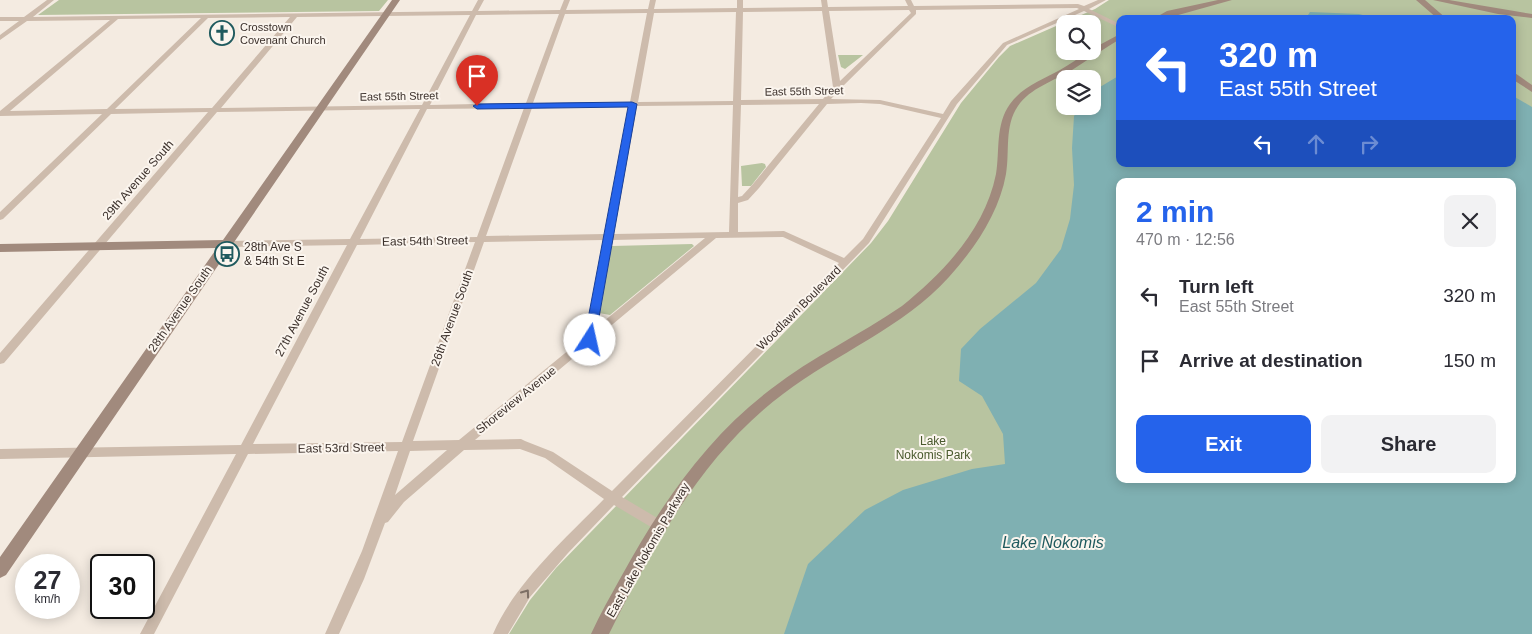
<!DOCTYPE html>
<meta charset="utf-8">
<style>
:root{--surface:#fff;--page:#f2f2f3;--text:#2b2b33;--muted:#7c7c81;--accent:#2563eb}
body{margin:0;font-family:Helvetica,sans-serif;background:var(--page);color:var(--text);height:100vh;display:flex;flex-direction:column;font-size:19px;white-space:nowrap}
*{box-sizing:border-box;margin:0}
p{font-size:16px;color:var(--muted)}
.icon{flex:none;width:28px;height:28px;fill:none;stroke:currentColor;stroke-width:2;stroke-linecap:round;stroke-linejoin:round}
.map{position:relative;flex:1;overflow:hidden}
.drawer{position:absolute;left:1116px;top:178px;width:400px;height:305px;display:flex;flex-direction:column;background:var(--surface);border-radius:10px;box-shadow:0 2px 12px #0003}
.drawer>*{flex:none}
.guide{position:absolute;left:1116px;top:15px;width:400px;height:152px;border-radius:10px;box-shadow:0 2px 12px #0003;background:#2563eb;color:#fff;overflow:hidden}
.buttons{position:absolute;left:1056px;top:15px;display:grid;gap:10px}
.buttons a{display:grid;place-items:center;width:45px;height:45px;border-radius:10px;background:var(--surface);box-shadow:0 2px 12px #0003;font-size:25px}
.speed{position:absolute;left:15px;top:554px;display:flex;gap:10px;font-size:25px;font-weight:700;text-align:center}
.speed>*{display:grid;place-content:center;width:65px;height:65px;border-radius:50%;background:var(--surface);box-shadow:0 2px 12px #0003;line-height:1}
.speed small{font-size:12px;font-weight:400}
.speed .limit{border:2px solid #111;border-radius:8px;background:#fff;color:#111}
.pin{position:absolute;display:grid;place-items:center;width:42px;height:42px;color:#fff;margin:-51px -21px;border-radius:50% 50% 50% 0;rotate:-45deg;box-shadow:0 0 5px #0007}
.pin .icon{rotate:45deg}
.me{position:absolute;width:55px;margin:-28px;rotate:10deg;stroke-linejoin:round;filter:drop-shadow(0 0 4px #0008)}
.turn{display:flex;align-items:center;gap:18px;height:105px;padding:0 20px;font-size:22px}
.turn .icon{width:65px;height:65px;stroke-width:2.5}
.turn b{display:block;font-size:35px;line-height:42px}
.lanes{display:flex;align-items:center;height:48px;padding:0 20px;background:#0003;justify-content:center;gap:25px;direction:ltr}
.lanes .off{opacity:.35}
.round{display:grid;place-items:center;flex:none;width:52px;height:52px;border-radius:10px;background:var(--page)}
.summary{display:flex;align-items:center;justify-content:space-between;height:85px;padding:0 20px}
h1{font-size:30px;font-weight:800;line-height:38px;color:var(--accent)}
.button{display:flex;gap:10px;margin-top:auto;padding:10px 20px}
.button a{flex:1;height:58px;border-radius:10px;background:var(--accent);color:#fff;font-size:20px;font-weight:800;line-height:58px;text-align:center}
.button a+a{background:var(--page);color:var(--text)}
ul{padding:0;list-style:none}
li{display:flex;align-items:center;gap:15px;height:65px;padding:0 20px}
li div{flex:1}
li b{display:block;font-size:19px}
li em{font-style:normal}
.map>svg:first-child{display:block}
.green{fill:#b8c4a0;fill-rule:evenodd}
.water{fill:#7fb0b2;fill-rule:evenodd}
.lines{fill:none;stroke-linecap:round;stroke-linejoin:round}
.street{fill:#cdbbac;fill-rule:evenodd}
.secondary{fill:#a18a7d;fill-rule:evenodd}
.oneway{stroke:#7d6f65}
.route{fill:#2563eb;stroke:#184099}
.labels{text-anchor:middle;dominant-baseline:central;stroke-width:4;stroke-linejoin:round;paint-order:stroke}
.far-poi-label{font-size:11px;fill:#3b302b;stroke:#fbf5ee;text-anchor:start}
.far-street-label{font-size:11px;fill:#3b302b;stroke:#fbf5ee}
.street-label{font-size:12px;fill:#3b302b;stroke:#fbf5ee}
.poi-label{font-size:12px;fill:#3b302b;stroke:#fbf5ee;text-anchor:start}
.park-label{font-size:12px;fill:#4a5a2e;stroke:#fbf5ee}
.near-water-label{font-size:16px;font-style:italic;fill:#1f5a5e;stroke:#fbf5ee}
</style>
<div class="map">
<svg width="1532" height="634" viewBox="0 0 1532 634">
<rect width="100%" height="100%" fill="#f4ebe1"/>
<!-- green -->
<path class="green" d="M59,0H388L379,11L38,15Z
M1109,0H1532V634H509L530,600L556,568L871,243L888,221L961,103L999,57L1010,46L1095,9ZM1120,19H1512V164H1120ZM1065,24H1092V51H1065ZM1065,79H1092V106H1065ZM1120,181H1512V479H1120Z
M838,55H863L845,69L841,67Z
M762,163L765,164L766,167L751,186H742L741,166Z
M692,244L694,246L610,315L599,313L612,246Z"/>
<!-- water -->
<path class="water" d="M1310,12L1359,14L1378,19H1312L1308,15Z
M1120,75V164H1512L1513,96L1532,107V634H784L808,564L865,510L903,490L972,469L1005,464L1003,434L982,396L959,381L961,349L980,329L1036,283L1061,249L1070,219L1074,185L1072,148L1074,116L1082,106H1092L1095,90ZM1120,181H1512V479H1120Z"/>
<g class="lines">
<!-- street -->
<path class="street" d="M47,0H54L33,17L472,11L478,0H484L478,11L560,10L564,0H570L566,10L648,9L650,0H656L654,9L737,8V0H743V8L822,7L821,0H827L828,7L908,6L905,0H911L914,6L1078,4L1084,6L1098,0H1106L1089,9L1120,24V28L1084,11L1007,45L957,104L869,243L622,497L664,522L666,526L664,530L660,532L656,530L614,505L568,553L530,597L508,634H493C514,584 567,537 604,499L545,458L520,449L464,450L404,502L388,522L385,523L364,579L339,634H325L362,551L398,451L248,454L154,634H140L236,454L0,459V449L241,445L347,245L226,247L221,244L226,241L350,239L420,109L217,112L4,363L0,364V353L208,112L111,114L3,219L0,220V212L102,114L0,116V111L110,20L27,21L0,40V35L19,21H0V17H24ZM1077,8L1079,9L1003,43L951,101L943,114L880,100L831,99L840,89L916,14V10ZM909,10L911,13L840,81L829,11ZM822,11L833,87L823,99L741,100L743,12ZM736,12L733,101L638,102L654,13ZM647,13L630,102L533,103L565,14ZM559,14L526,103L430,105L476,15ZM470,15L422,105L221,108L297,17ZM290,17L212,108L115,109L208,18ZM201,18L107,109L10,111L118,19ZM861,103L880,104L941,118L863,239L844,258L784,231L738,232V203L748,200L759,188L827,104ZM819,104L753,184L742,196L738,197L741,105ZM733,105L729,232L614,234L637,106ZM630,106L605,234L486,236L532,108ZM524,108L477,237L360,239L427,109ZM783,237L839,263L612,491L553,452L525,441L521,439L475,440L590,344L594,343L595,339L716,238ZM705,238L598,326L613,240ZM604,240L586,336L459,440L413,441L484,242ZM475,242L402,442L253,444L357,245ZM447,450L395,495L410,451Z"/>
<!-- secondary -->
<path class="secondary" d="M392,0H400L6,575L0,578V557L217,248L0,252V244L223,240Z
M1218,0H1232L1164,19H1153L1167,11Z
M1416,0H1425L1447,19H1438Z
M1433,0H1449L1532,14V18L1498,14Z
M1120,34V39C1103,49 1088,60 1072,70C1054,81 1030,88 1018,106C1004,126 1010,152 1006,174C999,213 975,248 949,277C903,328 837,353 783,394C702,455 653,546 609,634H591C600,614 611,595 621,577C660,506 706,438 771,389C812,357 860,335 902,306C944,272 985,229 996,174C1000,151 995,125 1010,104C1022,87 1042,80 1060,70C1070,64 1079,58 1089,51H1092V49Z
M1512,71L1532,85V92L1512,79Z"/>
</g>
<!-- one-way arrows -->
<defs><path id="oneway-chevron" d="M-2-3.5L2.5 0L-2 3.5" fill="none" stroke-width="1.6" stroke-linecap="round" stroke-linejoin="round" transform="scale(1.25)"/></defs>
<use class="oneway" href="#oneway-chevron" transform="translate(526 593) rotate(-54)"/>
<!-- route -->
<path class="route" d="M632,102L637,104L595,340L590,344L584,340L628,107L477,109L473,106L477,104Z"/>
<!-- icons -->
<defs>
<symbol id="church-ring" viewBox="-11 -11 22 22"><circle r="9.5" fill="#fbf5ee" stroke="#1f5a5e" stroke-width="1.5"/><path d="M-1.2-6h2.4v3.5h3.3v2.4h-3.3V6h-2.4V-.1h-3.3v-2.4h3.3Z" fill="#1f5a5e"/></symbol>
<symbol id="bus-ring" viewBox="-11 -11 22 22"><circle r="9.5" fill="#fbf5ee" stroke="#1f5a5e" stroke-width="1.5"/><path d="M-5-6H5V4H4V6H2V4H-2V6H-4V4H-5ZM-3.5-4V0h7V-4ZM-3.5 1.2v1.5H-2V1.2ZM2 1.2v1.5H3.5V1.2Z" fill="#1f5a5e"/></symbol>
</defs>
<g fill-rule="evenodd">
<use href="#church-ring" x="208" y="19" width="28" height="28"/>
<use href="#bus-ring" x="213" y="240" width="28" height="28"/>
</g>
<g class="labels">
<!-- far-poi labels -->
<g class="far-poi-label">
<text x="240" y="27">Crosstown<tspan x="240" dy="13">Covenant Church</tspan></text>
</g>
<!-- far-street labels -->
<g class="far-street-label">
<text transform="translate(804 91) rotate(-1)">East 55th Street</text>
<text transform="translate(399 96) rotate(-1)">East 55th Street</text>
</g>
<!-- street labels -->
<g class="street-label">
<text transform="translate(138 180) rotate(-49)">29th Avenue South</text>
<text transform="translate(425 241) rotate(-1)">East 54th Street</text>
<text transform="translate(799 308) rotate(-45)">Woodlawn Boulevard</text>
<text transform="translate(180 309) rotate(-55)">28th Avenue South</text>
<text transform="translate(302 311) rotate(-62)">27th Avenue South</text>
<text transform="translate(452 318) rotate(-70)">26th Avenue South</text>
<text transform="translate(516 400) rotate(-39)">Shoreview Avenue</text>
<text transform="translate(341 448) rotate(-1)">East 53rd Street</text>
<text transform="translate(648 550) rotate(-60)">East Lake Nokomis Parkway</text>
</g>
<!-- poi labels -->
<g class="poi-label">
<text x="244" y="247">28th Ave S<tspan x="244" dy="14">&amp; 54th St E</tspan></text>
</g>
<!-- park labels -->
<g class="park-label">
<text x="933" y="441">Lake<tspan x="933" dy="14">Nokomis Park</tspan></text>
</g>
<!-- near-water labels -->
<g class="near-water-label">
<text x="1053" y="542">Lake Nokomis</text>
</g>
</g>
</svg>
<div class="buttons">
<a><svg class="icon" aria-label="search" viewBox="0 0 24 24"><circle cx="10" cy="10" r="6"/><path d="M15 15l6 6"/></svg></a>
<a><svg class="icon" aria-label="layers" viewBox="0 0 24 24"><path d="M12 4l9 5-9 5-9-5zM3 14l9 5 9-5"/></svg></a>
</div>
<div class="speed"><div>27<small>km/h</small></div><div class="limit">30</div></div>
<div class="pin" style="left:477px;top:106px;background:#d93025"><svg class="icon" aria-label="arrive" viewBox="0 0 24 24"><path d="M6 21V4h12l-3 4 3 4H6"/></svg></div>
<svg class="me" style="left:590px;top:340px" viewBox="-20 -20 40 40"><circle r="19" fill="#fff"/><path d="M0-13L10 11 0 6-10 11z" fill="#2563eb"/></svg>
<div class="guide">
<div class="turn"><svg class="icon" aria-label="left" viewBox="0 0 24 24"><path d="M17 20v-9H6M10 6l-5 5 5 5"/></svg><div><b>320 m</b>East 55th Street</div></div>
<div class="lanes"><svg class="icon" aria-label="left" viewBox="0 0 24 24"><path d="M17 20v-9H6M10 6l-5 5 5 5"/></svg><svg class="icon off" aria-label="ahead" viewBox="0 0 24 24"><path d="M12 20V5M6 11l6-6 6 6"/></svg><svg class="icon off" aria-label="right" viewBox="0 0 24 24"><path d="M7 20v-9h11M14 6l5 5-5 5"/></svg></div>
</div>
<section class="drawer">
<div class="summary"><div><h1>2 min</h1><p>470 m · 12:56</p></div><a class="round"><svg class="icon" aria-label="close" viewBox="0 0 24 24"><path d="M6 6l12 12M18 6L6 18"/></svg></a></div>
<ul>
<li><svg class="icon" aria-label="left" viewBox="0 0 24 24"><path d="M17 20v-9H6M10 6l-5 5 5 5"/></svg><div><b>Turn left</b><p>East 55th Street</p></div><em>320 m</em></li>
<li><svg class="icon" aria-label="arrive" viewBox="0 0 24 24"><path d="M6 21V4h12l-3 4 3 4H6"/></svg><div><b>Arrive at destination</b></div><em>150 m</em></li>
</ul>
<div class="button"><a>Exit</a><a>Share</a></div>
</section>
</div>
